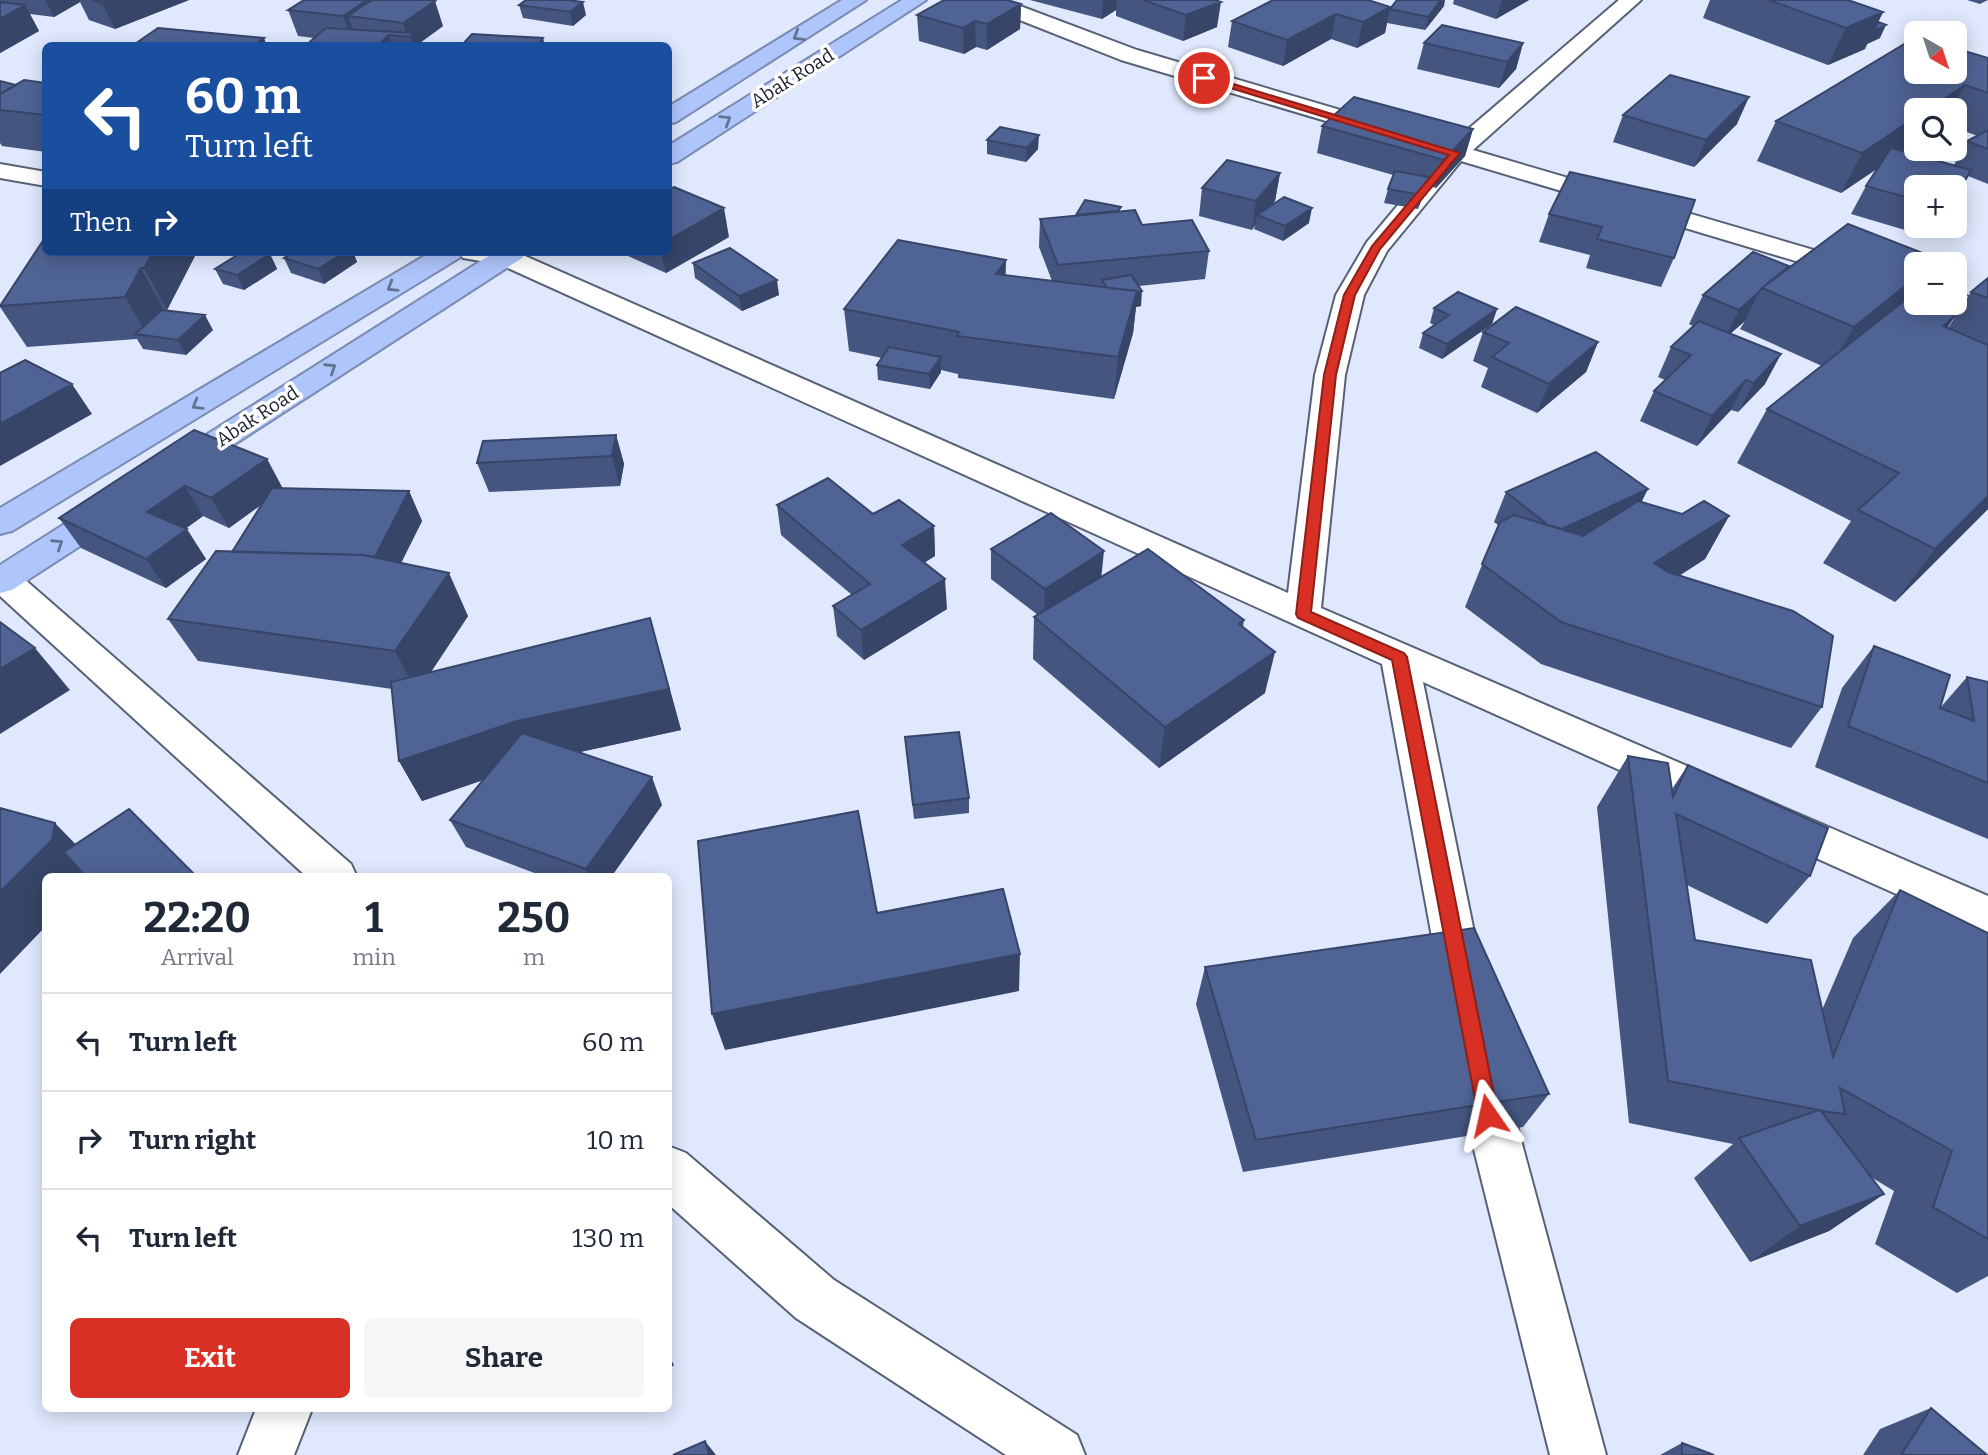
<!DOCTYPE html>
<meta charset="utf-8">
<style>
:root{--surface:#fff;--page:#f6f6f7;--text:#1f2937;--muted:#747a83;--line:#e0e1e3;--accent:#d93025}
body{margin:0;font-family:Bitter,serif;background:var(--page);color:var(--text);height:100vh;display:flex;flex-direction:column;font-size:26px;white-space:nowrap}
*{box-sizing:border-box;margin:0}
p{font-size:23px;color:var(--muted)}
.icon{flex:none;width:38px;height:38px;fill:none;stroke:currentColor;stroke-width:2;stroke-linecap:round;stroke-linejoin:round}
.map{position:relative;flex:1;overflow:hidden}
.side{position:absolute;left:42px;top:873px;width:630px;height:539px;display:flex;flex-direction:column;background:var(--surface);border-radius:10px;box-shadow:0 4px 18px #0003}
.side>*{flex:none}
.banner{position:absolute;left:42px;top:42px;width:630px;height:214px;border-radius:10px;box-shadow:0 4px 18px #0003;background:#1a4fa0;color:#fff;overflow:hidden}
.needle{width:46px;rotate:141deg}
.tools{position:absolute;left:1904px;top:21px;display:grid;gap:14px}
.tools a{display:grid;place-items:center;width:63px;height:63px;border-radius:10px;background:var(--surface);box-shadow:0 4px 18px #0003;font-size:35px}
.pin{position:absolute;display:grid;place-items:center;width:60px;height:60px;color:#fff;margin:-30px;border:4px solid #fff;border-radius:50%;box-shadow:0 2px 7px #0007}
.me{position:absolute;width:77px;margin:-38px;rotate:349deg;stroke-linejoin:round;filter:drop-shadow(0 0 5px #0008)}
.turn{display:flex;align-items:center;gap:24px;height:147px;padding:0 28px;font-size:32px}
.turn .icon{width:91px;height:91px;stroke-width:2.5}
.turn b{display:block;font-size:49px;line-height:60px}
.then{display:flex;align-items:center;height:66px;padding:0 28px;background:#0003;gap:14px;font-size:26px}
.eta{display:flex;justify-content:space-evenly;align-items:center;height:119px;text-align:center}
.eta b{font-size:42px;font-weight:700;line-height:49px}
.primary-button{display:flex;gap:14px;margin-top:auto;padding:14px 28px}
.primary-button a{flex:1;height:80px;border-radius:10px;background:var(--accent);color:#fff;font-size:28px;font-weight:700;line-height:80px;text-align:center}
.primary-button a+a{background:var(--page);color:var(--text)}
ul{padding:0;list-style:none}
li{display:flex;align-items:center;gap:21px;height:98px;padding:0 28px;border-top:2px solid var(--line)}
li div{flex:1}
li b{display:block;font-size:26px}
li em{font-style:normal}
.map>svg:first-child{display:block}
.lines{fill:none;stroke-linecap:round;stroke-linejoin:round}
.minor-casing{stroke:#576176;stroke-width:4}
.highway-casing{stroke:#7b8bb1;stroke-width:4}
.minor{fill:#fff;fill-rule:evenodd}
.highway{fill:#afc6fc;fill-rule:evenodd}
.wall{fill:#44557f;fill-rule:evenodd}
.shaded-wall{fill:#374568}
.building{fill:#4f6394;stroke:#374568;stroke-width:2}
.oneway{stroke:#647292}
.route{fill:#d93025;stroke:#8d1f18;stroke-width:2}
.labels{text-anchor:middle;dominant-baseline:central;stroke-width:7;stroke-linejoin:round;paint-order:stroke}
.far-street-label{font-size:19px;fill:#1a1e27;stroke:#fff}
</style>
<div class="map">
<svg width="1988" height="1455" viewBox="0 0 1988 1455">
<rect width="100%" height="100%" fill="#dfe8fd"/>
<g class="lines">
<defs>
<path id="minor" d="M976,0H1004L1137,50L1452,143L1619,0H1641L1473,150L1916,280V297L1461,161L1387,251L1364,295L1345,375L1321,608L1988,896V935L1423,682L1484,981L1478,995L1462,1001L1446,995L1440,981L1382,664L499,264L463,258L459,252H516L1288,593L1315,375L1336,295L1367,242L1440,155L1121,60L979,4Z
M0,164L46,172V186L0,178Z
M1955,293L1988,302V319L1945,307L1942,303H1955Z
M3,567L15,571L351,864L357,877H307L0,596V568Z
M1481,1059L1498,1065L1505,1081L1606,1455H1550L1457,1081L1464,1065Z
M668,1146L686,1153L834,1280L1077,1435L1085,1455H1006L796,1318L668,1204Z
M256,1409H312L294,1455H238Z"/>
<path id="highway" d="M842,0H866L676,122L668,124V107Z
M902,0H926L677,162L668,164V146Z
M431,252H463L459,258L12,531L0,534V508Z
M495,252H526L522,258L187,475L176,478L165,475L160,468L165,461Z
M116,496L128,499L132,507L128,515L12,590L0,593V565L104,499Z"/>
</defs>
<!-- minor casing -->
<use href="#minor" class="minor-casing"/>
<!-- highway casing -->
<use href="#highway" class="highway-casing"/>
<!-- minor -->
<use href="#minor" class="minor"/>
<!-- highway -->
<use href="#highway" class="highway"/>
</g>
<!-- wall -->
<path class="wall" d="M0,0H189L115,29L89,20L80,2L54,17L30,14L39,31L0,53Z
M1030,0H1215L1217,27L1183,41L1116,16V10L1102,19Z
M1454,0H1529L1496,19L1453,4Z
M1710,0H1848L1883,12L1878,22L1880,38L1867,44L1865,49L1828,65L1703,18Z
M1967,0H1988L1980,4Z
M1021,4L1020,29L987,50L976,47L964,54L919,41L917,15Z
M519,5L586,15L573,26L523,18Z
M1444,6L1425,30L1387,23L1385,33L1357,48L1331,39L1283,66L1228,47L1232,21Z
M288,10L443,26L417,45L418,46H305L314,38L298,36Z
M1424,43H1523L1516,69L1499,88L1417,69Z
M1988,58V184L1968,176L1916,187V226H1939L1932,238L1851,214L1866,186L1877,169L1841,193L1757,161L1776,121ZM1916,110H1955V128L1978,136L1967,141L1954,165L1903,151L1916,142Z
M0,81L16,85L46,83V152L2,146L0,143Z
M1623,115L1737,124L1694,167L1613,142Z
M1322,126L1473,129L1465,156L1436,188L1426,185L1418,209L1384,203L1388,189L1393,175L1317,153Z
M987,140L1038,149L1026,162L987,154Z
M1570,172L1674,258L1661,287L1586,268L1590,255L1539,242L1549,214Z
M1280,173L1275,201L1271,205L1309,223L1283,241L1254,229L1255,225L1252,230L1199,216L1202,188Z
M1121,211L1142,225L1209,251L1205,279L1139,286L1141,306L1136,307L1133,333L1114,399L958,378V374L941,370V372L930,389L878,380L877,365L882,358L849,351L844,309L1005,276L1052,281L1039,247L1040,219Z
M729,237L666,273L619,252H668Z
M197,252L167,310H164L213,330L186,355L143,349L137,339L27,347L0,307V305Z
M294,252H353L357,262L324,284L291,273L284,258Z
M270,254L277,269L244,290L223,284L215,269Z
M1938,259L1935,264H1916L1914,299L1955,316L1947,328H1948L1971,292L1988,278V509L1895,602L1823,563L1851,521L1737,463L1767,409L1822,366L1740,329L1745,321L1730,334L1765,384L1738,412L1731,410L1697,446L1640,421L1654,391L1665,380L1658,377L1671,347L1693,326L1689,324L1703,295L1788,269Z
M693,263L779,295L742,311L695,278Z
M1434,308L1497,309L1492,324L1442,359L1419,348L1423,333L1434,325L1430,323Z
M1483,332L1598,342L1586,372L1537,413L1481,387L1488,368L1473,361Z
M616,435L624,464L620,486L489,492L477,463Z
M267,459L283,489L409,491L422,521L401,563L468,616L431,672L662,660L681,730L579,752L662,805L611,877H545L466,847L450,820L483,780L422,801L399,761L392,689L198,661L168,619L232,552L261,505L229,528L203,516L185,529L206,559L166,588L81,548L59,518Z
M1506,492L1642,502L1682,514L1729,516L1705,559L1679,576L1822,707L1791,748L1541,664L1465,607L1498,525L1494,522Z
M777,505L873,514L934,526L935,556L924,563L947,609L864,660L837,636L833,606L852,595L781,535Z
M991,549L1102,576L1244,620L1243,627L1265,693L1159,768L1033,659L1034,617L1038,615L991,579Z
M1874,646L1940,708L1967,677L1988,682V839L1815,767L1842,688Z
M905,737L969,798V813L914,819Z
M1628,756L1672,789L1688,765L1810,876L1767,924L1687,885L1695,940L1822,1010L1853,938L1900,890L1988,933V1276L1957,1293L1875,1244L1894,1191L1871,1177L1884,1194L1829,1231L1750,1262L1694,1178L1733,1144L1629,1123L1597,807Z
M1205,967L1549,1094L1523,1127L1243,1172L1196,1004Z
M1931,1408L1987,1455H1863L1880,1429Z
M1682,1443L1714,1455H1660Z"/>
<!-- shaded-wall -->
<path class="shaded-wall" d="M45,0H79L80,2L54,17Z
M112,0H189L115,29L102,3Z
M367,0H393L348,16L357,39L353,42L343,16Z
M1103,0H1117L1116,10L1102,19Z
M1441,0H1445L1444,6L1425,30L1428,17Z
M1502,0H1529L1496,19Z
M435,1L443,26L417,45L418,46H413L410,37H407L403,23Z
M583,2L586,15L573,26L570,12Z
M1221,2L1217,27L1183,41L1186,15Z
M1021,4L1020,29L987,50V24Z
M25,5L39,31L0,53V19Z
M1390,7L1385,33L1357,48L1363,22Z
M1883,12L1874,31L1886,25L1880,38L1867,44L1865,49L1828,65L1846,28Z
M1336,14L1331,39L1283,66L1287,40Z
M975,21L976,47L964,54L963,28Z
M389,35L392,46H377Z
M264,38L267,46H253Z
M543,38L545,46H537Z
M1523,43L1516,69L1499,88L1507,62Z
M1965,85L1951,110H1927Z
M1749,97L1737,124L1694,167L1706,140Z
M1916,117V142L1841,193L1862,153Z
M1473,129L1465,156L1436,188L1444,160Z
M1039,135L1038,149L1026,162L1027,148Z
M1280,173L1275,201L1262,217L1257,215L1255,225L1252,230L1256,201Z
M1429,177L1425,191L1418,209L1421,195Z
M724,208L729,237L666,273L661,252H668V240Z
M1312,208L1309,223L1283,241L1285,226Z
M153,252H197L167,310L144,268Z
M345,252H353L357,262L324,284L318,269Z
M270,254L277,269L244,290L237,275Z
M1006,260L1005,302L996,274Z
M141,268L164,310L148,336L125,297Z
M1916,277V295L1913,301L1830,369L1854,327Z
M777,280L779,295L742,311L739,296Z
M1142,291L1141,306L1136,307L1133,333L1114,399L1118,357L1137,292Z
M1759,292L1745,321L1724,339L1739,310Z
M1497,309L1492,324L1442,359L1447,344Z
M205,315L213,330L186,355L178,340Z
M1955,316L1921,368L1943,326Z
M1598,342L1586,372L1537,413L1549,384Z
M1781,354L1765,384L1738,412L1754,383Z
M941,357V372L930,389L929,374Z
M1746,380L1731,410L1697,446L1712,416Z
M72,384L92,414L0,466V424Z
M616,435L624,464L620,486L612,456Z
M267,459L283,489L229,528L211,498Z
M185,486L203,516L167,542L147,512Z
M1648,489L1633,519L1543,561L1556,532Z
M409,491L422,521L384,597L369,568Z
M1988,496V509L1895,602L1935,549Z
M1729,516L1705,559L1631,606L1654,563Z
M934,526L935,556L904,574L902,545Z
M187,529L206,559L166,588L146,559Z
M1104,551L1101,580L1044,619L1045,589Z
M449,573L468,616L417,693L395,651Z
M945,579L947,609L864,660L861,630Z
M650,618L681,730L535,762L422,801L399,761Z
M35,648L70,690L0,734V669Z
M1275,652L1265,693L1159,768L1165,727Z
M652,777L662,805L611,877H589L586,869Z
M55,823L93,862L91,877H46V926L0,974V892Z
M1020,954L1019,991L725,1050L712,1014Z
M1884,1194L1829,1231L1750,1262L1800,1226Z
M668,1355L674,1365L668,1370Z
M705,1441L716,1455H709Z"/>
<!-- building -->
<path class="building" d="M92,0H112L102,3Z
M304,0H367L343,16L288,10Z
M372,0H430L435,1L403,23L348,16Z
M526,0H567L583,2L570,12L519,5Z
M944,0H1007L1021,4L987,24L975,21L963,28L917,15Z
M1143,0H1215L1221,2L1186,15Z
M1273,0H1368L1390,7L1363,22L1336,14L1287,40L1232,21Z
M1397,0H1441L1428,17L1390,9Z
M1769,0H1848L1883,12L1846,28Z
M0,2L25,5L0,19Z
M1878,22L1886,25L1874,31Z
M1442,25L1523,43L1507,62L1424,43Z
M158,28L264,38L253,46H132Z
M326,28L414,33L410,37L389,35L377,46H305Z
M472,34L543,38L537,46H461Z
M1916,37V72H1955V48L1988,58V93L1965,85L1927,110H1916V117L1862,153L1776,121Z
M1670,75L1749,97L1706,140L1623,115Z
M24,80L46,83V115L0,110V94Z
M0,81L16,85L0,94Z
M1354,97L1473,129L1444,160L1322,126Z
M1000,127L1039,135L1027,148L987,140Z
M1988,130V149L1967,141Z
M1891,148L1971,170L1955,198V187H1916V200L1866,186Z
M1227,160L1280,173L1256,201L1202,188Z
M1395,171L1429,177L1421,195L1388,189Z
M1570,172L1695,200L1674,258L1597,239L1602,227L1549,214Z
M674,187L724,208L668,240V190Z
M1284,197L1312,208L1285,226L1257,215Z
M1085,200L1121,207L1118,211L1076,215Z
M1135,210L1142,225L1192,220L1209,251L1058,265L1040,219Z
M1848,224L1938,259L1932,264H1916V277L1854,327L1762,288Z
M46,236V252H153L144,268H141L125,297L0,306Z
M898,240L1006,260L996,274L1137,291L1118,357L957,336L959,332L844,309Z
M730,248L777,280L739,296L693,263Z
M242,252H262L270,254L237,275L215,269Z
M294,252H345L318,269L284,258Z
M1753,252L1789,266L1762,288L1759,292L1739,310L1703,295Z
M1131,275L1142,291L1137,292V291L1107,288L1102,280Z
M1988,278V298L1971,292Z
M1458,292L1497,309L1447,344L1423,333L1449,315L1434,308Z
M1909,297L1916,300V303H1923L1955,316L1943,326L1988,345V496L1935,549L1858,510L1899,473L1767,409Z
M1516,307L1598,342L1549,384L1492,357L1509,343L1483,332Z
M162,310L205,315L178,340L135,334Z
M1699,321L1781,354L1754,383L1746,380L1712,416L1654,391L1691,355L1671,347Z
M889,347L941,357L929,374L877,365Z
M25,360L72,384L0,424V373Z
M194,430L267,459L211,498L185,486L147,512L187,529L146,559L59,518Z
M616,435L612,456L477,463L483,441Z
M1596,452L1648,489L1562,529L1548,525L1506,492Z
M828,478L873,514L899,500L934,526L902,545L945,579L861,630L833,606L870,584L777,505Z
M272,488L409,491L375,557L363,555L232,552Z
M1638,501L1682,514L1704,501L1729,516L1654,563L1668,572L1793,611L1833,636L1822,707L1561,622L1482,564L1500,522L1514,515L1583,536Z
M1051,513L1104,551L1045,589L991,549Z
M1148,549L1244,620L1239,624L1275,652L1165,727L1034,617Z
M216,551L363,555L449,573L395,651L168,619Z
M650,618L669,689L517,721L399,761L391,682Z
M0,622L35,648L0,669Z
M1874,646L1950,675L1940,708L1974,721L1967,677L1988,682V783L1848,726Z
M959,732L969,798L913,805L905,737Z
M522,733L652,777L586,869L450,820Z
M1628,756L1668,763L1673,797L1688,765L1828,828L1810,876L1676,814L1695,940L1811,960L1833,1057L1900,890L1988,933V1239L1933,1207L1952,1151L1840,1088L1845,1114L1821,1111L1884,1194L1800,1226L1739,1138L1819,1110L1668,1081Z
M0,808L55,823L52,840L0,892Z
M129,809L197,877H86L64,852Z
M858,811L877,913L1003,889L1020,954L712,1014L698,841Z
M1474,928L1549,1094L1256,1140L1205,967Z
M1931,1408L1987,1455H1901Z
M705,1441L709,1455H673Z
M1682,1443L1714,1455H1682Z"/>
<!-- one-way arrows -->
<defs><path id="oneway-chevron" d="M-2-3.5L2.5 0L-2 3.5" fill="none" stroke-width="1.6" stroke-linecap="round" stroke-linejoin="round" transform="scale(1.75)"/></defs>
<g class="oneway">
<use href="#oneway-chevron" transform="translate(798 36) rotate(148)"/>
<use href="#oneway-chevron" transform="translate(726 120) rotate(-32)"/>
<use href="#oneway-chevron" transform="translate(392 287) rotate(149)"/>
<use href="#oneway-chevron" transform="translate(331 368) rotate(-33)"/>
<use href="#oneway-chevron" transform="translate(197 405) rotate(149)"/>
<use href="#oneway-chevron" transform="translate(58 544) rotate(-33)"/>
</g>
<!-- route -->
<path class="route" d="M1204,75L1460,153L1380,249L1355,295L1336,375L1311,612L1404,653L1407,657L1498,1115L1495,1122L1488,1125L1481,1122L1478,1115L1392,660L1298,618L1296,614L1324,375L1344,295L1372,246L1449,155L1201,79L1200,78Z"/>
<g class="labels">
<!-- far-street labels -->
<g class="far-street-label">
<text transform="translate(792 78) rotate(-32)">Abak Road</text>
<text transform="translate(257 416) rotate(-33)">Abak Road</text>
</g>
</g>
</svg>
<div class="tools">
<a><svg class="needle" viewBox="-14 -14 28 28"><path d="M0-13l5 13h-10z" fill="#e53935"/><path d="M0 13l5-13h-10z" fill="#747a83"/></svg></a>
<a><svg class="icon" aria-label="search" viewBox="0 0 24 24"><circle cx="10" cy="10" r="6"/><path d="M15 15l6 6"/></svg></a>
<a>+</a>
<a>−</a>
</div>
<div class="pin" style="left:1204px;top:78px;background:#d93025"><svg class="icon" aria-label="arrive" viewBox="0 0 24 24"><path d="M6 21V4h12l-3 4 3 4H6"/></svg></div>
<svg class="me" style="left:1488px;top:1115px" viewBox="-20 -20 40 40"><path d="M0-17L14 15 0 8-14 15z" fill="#d93025" stroke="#fff" stroke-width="4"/></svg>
<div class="banner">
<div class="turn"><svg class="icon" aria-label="left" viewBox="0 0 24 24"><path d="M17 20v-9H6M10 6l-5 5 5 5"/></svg><div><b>60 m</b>Turn left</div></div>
<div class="then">Then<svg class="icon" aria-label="right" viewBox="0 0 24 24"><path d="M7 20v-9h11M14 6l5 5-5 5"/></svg></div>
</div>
<section class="side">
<div class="eta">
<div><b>22:20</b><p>Arrival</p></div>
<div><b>1</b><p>min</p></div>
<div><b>250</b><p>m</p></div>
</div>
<ul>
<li><svg class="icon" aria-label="left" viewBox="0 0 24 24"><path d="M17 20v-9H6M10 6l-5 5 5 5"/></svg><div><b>Turn left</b></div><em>60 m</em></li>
<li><svg class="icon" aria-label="right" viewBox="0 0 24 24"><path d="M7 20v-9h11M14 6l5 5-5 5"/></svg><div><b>Turn right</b></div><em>10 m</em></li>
<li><svg class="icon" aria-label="left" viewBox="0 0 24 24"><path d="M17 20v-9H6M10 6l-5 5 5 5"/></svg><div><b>Turn left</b></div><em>130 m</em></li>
</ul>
<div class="primary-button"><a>Exit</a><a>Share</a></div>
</section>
</div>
